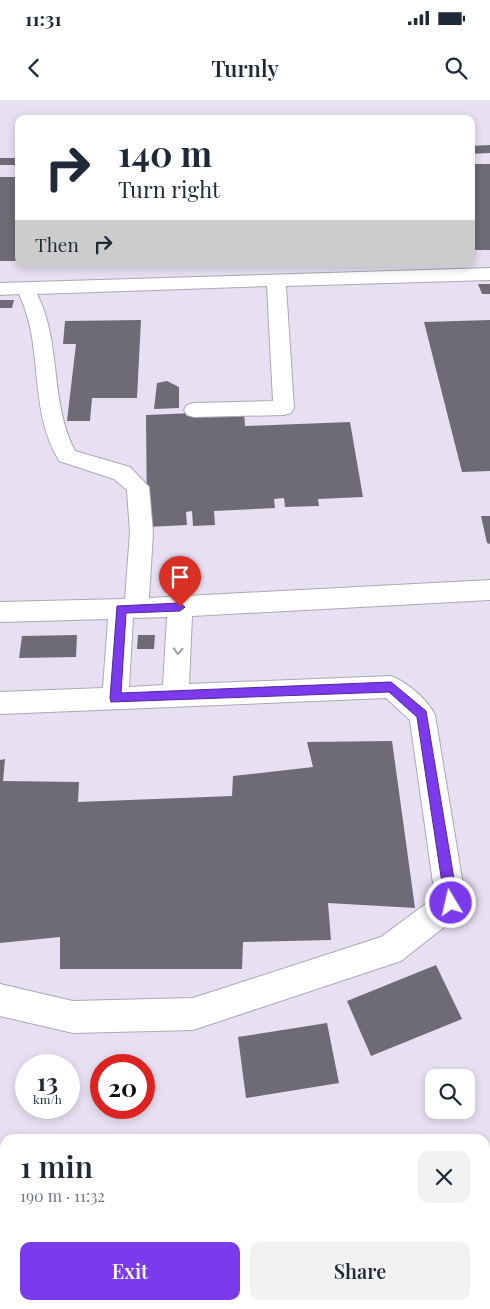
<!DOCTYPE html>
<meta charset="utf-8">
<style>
:root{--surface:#fff;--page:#f2f2f3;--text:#1f2937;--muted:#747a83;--accent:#7c3aed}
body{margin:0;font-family:"Playfair Display",serif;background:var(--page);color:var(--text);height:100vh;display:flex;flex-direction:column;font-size:19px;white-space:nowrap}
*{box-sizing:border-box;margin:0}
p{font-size:16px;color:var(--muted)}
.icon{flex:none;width:28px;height:28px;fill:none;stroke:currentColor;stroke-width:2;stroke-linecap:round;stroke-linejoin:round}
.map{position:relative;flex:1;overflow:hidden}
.sheet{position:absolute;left:0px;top:1034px;width:490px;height:176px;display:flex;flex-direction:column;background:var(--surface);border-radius:15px 15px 0 0;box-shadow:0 2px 8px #0003}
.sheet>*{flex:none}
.hud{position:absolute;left:15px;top:15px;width:460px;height:152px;border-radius:10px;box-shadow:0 2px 8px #0003;background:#fff;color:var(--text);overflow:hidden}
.controls{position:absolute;left:425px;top:969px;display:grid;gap:10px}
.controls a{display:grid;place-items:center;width:50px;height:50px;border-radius:10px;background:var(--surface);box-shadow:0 2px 8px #0003;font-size:25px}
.speed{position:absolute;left:15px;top:954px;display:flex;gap:10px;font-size:25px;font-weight:700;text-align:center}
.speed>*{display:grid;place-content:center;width:65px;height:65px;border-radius:50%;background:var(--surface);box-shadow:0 2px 8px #0003;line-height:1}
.speed small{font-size:12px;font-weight:400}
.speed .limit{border:8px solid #d22;background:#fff;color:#111}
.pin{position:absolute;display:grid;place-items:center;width:42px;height:42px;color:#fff;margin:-51px -21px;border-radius:50% 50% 50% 0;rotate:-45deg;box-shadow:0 0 5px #0007}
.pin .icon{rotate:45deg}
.me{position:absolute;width:55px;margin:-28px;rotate:351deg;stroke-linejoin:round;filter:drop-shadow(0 0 4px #0008)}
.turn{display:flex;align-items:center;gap:18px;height:105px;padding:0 20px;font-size:22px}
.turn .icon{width:65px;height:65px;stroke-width:2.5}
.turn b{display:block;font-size:35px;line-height:42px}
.then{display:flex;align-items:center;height:48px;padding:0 20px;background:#0003;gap:10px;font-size:19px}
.round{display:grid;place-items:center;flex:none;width:52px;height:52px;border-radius:10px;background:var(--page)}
.headline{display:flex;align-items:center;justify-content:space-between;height:85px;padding:0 20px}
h1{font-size:30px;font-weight:600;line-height:38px}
.cta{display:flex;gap:10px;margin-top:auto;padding:10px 20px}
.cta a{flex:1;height:58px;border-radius:10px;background:var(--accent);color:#fff;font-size:20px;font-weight:600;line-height:58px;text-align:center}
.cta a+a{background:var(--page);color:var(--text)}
.status{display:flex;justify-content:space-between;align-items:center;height:35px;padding:0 25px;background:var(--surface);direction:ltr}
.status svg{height:14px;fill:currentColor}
header{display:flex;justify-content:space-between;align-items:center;height:65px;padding:0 20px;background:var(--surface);font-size:22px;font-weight:600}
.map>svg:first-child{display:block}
.built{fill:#e7e0f3;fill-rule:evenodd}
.building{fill:#6e6a76}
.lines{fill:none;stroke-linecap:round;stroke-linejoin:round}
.minor-casing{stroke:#aca7b3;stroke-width:2}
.minor{fill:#fff;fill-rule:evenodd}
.oneway{stroke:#a09fa1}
.route{fill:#7c3aed;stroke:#51269a}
</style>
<div class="status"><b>11:31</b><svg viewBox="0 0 49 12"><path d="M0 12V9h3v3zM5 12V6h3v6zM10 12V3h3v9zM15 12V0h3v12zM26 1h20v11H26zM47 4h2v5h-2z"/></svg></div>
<header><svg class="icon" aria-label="back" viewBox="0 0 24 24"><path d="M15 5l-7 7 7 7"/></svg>Turnly<svg class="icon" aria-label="search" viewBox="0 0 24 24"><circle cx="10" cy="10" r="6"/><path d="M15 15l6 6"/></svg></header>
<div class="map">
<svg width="490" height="1209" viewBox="0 0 490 1209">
<rect width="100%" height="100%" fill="#f3eefb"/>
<!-- built -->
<path class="built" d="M0,0H490V1209H0ZM19,19H471V164H19ZM26,965H69V1008H26ZM101,965H144V1008H101ZM434,978H466V1010H434ZM5,1039H485V1205H5Z"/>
<!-- building -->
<path class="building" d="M490,45V53L471,54V46Z
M0,58H19V65H0Z
M471,64H490V150H471Z
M0,77H19V161H0Z
M478,184H490V194H482Z
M0,200H14L12,208H0Z
M141,220L137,298H92L90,321H67L76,244H63L65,221Z
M490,220V371L462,372L424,222Z
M167,281L179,287V308L154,309L157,283Z
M244,311L245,326L350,322L363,397L318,399L319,406L285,407L284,398L274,399L275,408L214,411L215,425L193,426L192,411L186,412L187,425L147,427L146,315Z
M481,416H490V444L487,443Z
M77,535L76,557L19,558L22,536Z
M138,535H155L154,549H137Z
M392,641L415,808L328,803L331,840L243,842L242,869H60V837L0,843V660L5,659L3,681L79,682L78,702L232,696L233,676L313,667L307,642Z
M436,865L462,919L371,956L347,901Z
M327,923L339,983L246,998L238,937Z"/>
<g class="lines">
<defs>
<path id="minor" d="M490,168V180L286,186L294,308L291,313L284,315L194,317L187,315L184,310L187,305L194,303L273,301L267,186L37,194C62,243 49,301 75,351L130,367L149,387L153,433L149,498L490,480V500L192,516L189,584L391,576C407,582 428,600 435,615L466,803L462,813L401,861L193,930L73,933L0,916V884L73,901L193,898L381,837L435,797L410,620L386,598L0,614V592L103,588L108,519L0,522V502L125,499L130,433L127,390L114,379L59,361C27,306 45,249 19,194L0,195V183ZM167,517L163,585L129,587L133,518Z
M490,1091V1127L485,1128V1092Z
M5,1113V1149L0,1150V1114Z"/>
</defs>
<!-- minor casing -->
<use href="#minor" class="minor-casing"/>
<!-- minor -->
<use href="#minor" class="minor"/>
</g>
<!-- one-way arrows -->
<defs><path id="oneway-chevron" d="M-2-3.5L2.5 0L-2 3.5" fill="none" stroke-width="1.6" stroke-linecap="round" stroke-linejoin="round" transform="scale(1.25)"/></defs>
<use class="oneway" href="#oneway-chevron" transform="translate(178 551) rotate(93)"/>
<!-- route -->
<path class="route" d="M180,503L185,507L180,511L126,513L121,593L391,582L426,611L458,803L456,807L451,809L447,807L445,803L417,617L389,592L111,602L110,598L117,506Z"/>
</svg>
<div class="controls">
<a><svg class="icon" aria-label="search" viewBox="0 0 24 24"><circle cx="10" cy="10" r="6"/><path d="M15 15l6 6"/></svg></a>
</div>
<div class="speed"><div>13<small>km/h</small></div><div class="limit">20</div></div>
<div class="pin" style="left:180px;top:507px;background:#d93025"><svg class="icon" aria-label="arrive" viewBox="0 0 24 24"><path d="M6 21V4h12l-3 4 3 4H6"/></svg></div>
<svg class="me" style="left:451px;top:803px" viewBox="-20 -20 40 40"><circle r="17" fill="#7c3aed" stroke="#fff" stroke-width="3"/><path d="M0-11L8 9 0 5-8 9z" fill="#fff"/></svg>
<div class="hud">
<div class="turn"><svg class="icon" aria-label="right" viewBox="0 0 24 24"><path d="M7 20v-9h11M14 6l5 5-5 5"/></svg><div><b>140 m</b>Turn right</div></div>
<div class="then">Then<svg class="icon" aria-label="right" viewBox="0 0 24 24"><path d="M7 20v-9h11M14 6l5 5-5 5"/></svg></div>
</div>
<section class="sheet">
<div class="headline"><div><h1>1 min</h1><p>190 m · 11:32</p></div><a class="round"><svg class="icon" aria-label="close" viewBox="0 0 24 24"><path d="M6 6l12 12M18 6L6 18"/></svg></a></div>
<div class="cta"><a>Exit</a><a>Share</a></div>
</section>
</div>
